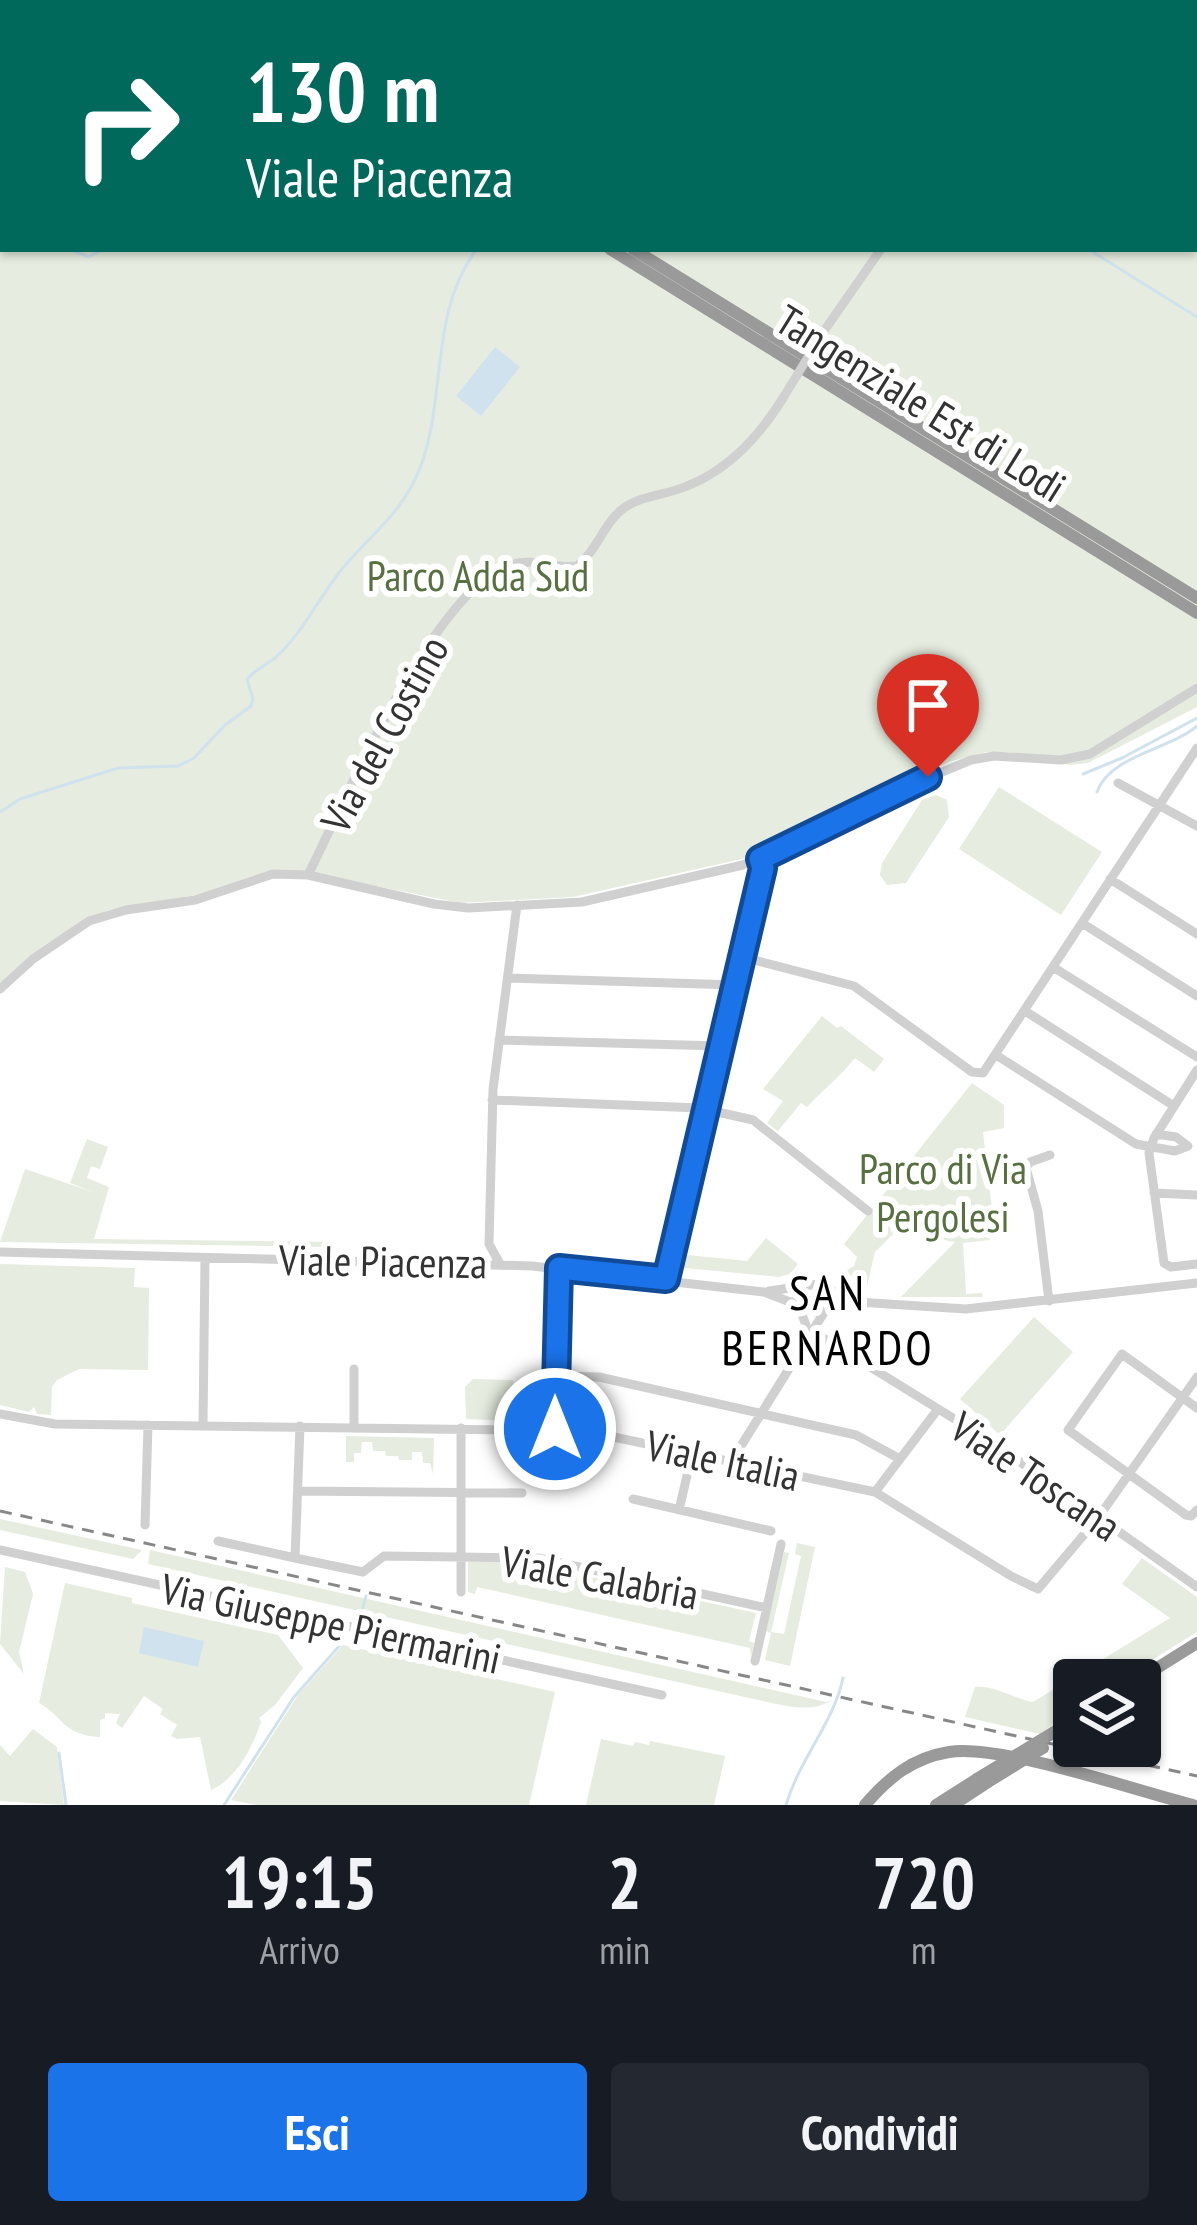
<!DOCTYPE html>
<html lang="it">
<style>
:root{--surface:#171b24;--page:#242831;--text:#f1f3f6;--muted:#9ea1a6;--accent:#1a73e8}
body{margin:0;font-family:"PT Sans Narrow",sans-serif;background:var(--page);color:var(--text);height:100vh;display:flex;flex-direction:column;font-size:45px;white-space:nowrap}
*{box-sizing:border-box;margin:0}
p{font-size:39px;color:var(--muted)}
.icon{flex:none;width:66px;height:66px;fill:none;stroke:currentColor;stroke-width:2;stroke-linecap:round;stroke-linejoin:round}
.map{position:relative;height:1805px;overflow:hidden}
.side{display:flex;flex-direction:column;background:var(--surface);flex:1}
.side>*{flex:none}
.hud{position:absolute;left:0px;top:0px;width:1197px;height:252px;box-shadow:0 3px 9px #0004;background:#00695c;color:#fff;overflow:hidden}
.buttons{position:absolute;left:1053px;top:1659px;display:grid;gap:24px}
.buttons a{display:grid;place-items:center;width:108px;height:108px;border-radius:12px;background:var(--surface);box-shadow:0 3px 9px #0004;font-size:60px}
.pin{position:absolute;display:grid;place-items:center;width:102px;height:102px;color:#fff;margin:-123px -51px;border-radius:50% 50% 50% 0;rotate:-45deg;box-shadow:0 0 12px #0007}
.pin .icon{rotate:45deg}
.me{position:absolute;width:132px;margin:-66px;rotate:0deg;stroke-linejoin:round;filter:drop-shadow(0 0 9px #0008)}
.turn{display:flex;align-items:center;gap:42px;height:252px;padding:0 48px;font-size:54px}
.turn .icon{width:156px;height:156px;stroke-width:2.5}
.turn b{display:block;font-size:84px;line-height:102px}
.eta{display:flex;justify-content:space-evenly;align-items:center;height:204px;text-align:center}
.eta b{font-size:72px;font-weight:800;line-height:84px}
.action{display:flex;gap:24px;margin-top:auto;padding:24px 48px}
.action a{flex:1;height:138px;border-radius:12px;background:var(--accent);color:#fff;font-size:48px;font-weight:800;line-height:138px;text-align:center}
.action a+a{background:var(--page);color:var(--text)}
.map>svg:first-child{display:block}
.green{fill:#e6ecdf;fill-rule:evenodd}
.water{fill:#cfe2ee}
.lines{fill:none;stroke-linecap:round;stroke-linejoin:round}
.stream{stroke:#cfe2ee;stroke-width:3}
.minor{stroke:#d0d0d0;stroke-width:9}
.highway{stroke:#9a9a9a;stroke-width:12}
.rail{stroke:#888;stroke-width:3;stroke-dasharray:12 9;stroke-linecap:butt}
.minor-bridge{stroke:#d0d0d0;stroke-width:9}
.highway-bridge{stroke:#9a9a9a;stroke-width:12}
.route-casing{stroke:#114b97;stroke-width:30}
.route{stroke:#1a73e8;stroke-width:21}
.labels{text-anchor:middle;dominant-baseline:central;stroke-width:12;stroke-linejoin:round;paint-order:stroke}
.street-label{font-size:42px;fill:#333;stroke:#fff}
.park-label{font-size:42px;fill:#56703f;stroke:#fff}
.quarter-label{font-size:48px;letter-spacing:3px;fill:#000;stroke:#fff}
</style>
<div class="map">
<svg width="1197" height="1805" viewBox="0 0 1197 1805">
<rect width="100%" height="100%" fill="#fff"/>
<!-- green -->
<path class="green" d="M0,0H1197V707L1088,763L1070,765L1008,752H986L949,762L746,858L573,897L460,903L317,874L268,871L196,895L109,910L75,927L0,983ZM3,3H1194V249H3Z
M999,787L1102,852L1061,915L959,849Z
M936,795L947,800L949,817L906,883L887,885L880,875L882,863L922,800Z
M822,1016L837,1028L841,1026L884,1059L874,1072L855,1058C840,1077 823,1090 807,1107L801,1103L778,1131L767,1123L783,1101L763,1089Z
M972,1083L1004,1105V1128L983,1132L993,1218L1001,1232L989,1240L963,1243L966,1294L982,1293L983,1297H901L955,1242L896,1231L875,1252L867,1286L841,1274L854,1266L857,1257L844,1244Z
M87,1139L108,1147L100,1169L91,1166L87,1178L109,1187L94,1239L335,1242V1247L0,1242L25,1169L96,1193L70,1183Z
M766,1238L798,1264L790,1274L779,1277L675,1267L678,1254L747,1261Z
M0,1264L135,1268L134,1287L149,1288L148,1370L79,1369L57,1380L52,1387L51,1415L37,1414L34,1407L29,1412L0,1405Z
M1034,1317L1073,1352L1000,1435L960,1399Z
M473,1379L513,1380V1421L466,1419L465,1387Z
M346,1436L434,1438L433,1474L430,1463H423L422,1452H412V1460H399L398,1456H386L385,1451H373L372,1442H362L361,1453H354V1462H346Z
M0,1519L142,1550L133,1559L0,1530Z
M797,1543L815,1547L790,1666L765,1660L771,1633L766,1631L784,1552L789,1553L771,1632L784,1634L801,1556L795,1554Z
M150,1550L826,1702L832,1700C809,1715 780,1704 754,1699L148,1564Z
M1142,1558L1197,1597V1632L1120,1680H1074V1709L1040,1734L965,1717L975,1687C994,1685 1015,1699 1033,1702L1170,1618L1122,1584Z
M468,1562H523L756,1613L749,1641L754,1643L751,1657L750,1648L477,1587L475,1594L468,1592Z
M5,1567L25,1572L33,1594L19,1652L24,1674L0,1644Z
M65,1583L132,1598V1603L278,1635L303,1668L275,1705L259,1718L261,1722C252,1748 237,1778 211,1790L200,1737L177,1739L171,1736L177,1725L160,1714L163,1709L144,1696L122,1728L116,1723L120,1714L105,1713V1718L100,1720V1737C64,1736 63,1716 39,1703Z
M343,1645L555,1692L529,1805H256L231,1800L298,1695Z
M33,1729L57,1747L64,1805L0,1801V1745L10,1756Z
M601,1739L633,1746L635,1742L649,1745L650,1741L725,1756L714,1805H586Z"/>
<!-- water -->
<path class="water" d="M495,347L520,367L481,416L456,396Z
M144,1627L204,1641L198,1667L139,1653Z"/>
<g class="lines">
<!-- stream -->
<path class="stream" d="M816,0L818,3
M360,3L363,0
M612,3L613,0
M1003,3L1005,0
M0,211L3,208
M69,249L89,257L103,249
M1088,249L1197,317
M1083,774L1122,758L1197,718
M1097,792C1109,756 1169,750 1197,726
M0,812L20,799L118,768L178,766L194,758L225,725L251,706L253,699L247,679C255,670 266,665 276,657C303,633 319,597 342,569C371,534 402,514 420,468C447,398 429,311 477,249
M362,1611L366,1596
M59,1753L66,1805
M224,1805L294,1697L341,1644
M786,1805C800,1758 834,1722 843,1678"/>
<!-- minor -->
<path class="minor" d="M824,331L881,249
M1118,783L1197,826
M308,875C345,802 434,586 513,564C534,558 556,569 577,566C598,550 604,522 624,508C642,495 667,495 687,486C728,470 760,435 783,398
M1110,879L1197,934
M1082,923L1197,996
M742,957L854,986L972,1072L983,1073L1197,748
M1053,967L1197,1057
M508,978L736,985
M0,989L33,959L89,921L126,910L195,900L273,874L308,875L434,904L468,908L582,902L743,865L894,792L971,760L994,756L1061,760L1090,754L1197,688
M1025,1011L1174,1106
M499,1040L721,1046
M996,1055L1136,1144L1175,1151L1188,1146L1176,1137L1156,1134
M1197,1070L1154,1138L1149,1153L1164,1263L1171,1267L1197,1264
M492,1100L700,1108L753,1120L868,1211
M1154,1193L1197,1195
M0,1252L532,1266L764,1292L816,1312L857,1302L966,1309L1197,1283
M500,1264L489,1244L493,1089L517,905
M666,1279L763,869L760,859
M799,1285L796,1298L807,1328L995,1444L1197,1587
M769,1291L818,1284L856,1301
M1049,1301L1038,1211L1026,1168L1030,1162L1050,1155
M555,1376L599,1377L856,1435L900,1459
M1197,1408L1122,1354L1068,1430L1186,1515L1191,1516L1197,1510
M0,1414L55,1424L585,1431L875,1492L1011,1576L1038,1589L1098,1518L1197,1377
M203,1425L205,1258
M354,1427V1369
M555,1429L559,1268
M731,1462L828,1306L831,1298L826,1286
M298,1491L522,1493
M875,1492L938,1409
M633,1499L771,1531
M679,1510L692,1454
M145,1525L148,1425
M218,1541L295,1558L300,1426
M0,1550L662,1695
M295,1558L363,1572L384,1556L538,1558L767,1608
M461,1592V1428
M755,1661L781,1544"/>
<!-- highway -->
<path class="highway" d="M209,0L213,3
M230,0L235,3
M610,249L1197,613
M633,249L1197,598
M1138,1680L1197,1643
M865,1805C888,1778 912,1758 949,1752C998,1743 1137,1791 1193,1805
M936,1805L977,1779
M953,1805L988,1782"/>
<!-- rail -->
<path class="rail" d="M0,1511L1197,1776"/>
<!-- minor-bridge -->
<path class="minor-bridge" d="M783,398L824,331"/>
<!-- highway-bridge -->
<path class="highway-bridge" d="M977,1779L1074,1720
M988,1782L1043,1748"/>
</g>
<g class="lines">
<defs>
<path id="route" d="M555,1429L559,1268L666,1279L763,868L760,859L928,777"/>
</defs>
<!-- route casing -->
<use href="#route" class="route-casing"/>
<!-- route -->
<use href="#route" class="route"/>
</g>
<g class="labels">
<!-- street labels -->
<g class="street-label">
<text transform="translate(921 403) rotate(32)">Tangenziale Est di Lodi</text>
<text transform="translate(384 734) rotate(-61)">Via del Costino</text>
<text transform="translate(383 1261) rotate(1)">Viale Piacenza</text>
<text transform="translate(723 1460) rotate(12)">Viale Italia</text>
<text transform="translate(1036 1476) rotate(34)">Viale Toscana</text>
<text transform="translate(600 1577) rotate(10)">Viale Calabria</text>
<text transform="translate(331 1623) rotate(12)">Via Giuseppe Piermarini</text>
</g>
<!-- park labels -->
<g class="park-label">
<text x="478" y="575">Parco Adda Sud</text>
<text x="943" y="1168">Parco di Via<tspan x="943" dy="48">Pergolesi</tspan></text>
</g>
<!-- quarter labels -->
<g class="quarter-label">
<text x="828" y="1292">SAN<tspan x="828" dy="55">BERNARDO</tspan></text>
</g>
</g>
</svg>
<div class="buttons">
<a><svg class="icon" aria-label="layers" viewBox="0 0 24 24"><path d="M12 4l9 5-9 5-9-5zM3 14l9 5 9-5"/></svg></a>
</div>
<div class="pin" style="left:928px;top:777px;background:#d93025"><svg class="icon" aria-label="arrive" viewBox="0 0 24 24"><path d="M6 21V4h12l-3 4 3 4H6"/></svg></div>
<svg class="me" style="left:555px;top:1429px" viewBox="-20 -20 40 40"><circle r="17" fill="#1a73e8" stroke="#fff" stroke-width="3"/><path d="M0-11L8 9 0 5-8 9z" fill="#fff"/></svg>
<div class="hud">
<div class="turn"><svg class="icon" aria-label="right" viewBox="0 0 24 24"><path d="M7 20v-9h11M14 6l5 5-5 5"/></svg><div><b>130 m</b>Viale Piacenza</div></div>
</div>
</div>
<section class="side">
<div class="eta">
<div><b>19:15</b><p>Arrivo</p></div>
<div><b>2</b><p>min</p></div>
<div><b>720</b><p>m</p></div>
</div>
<div class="action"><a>Esci</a><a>Condividi</a></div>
</section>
